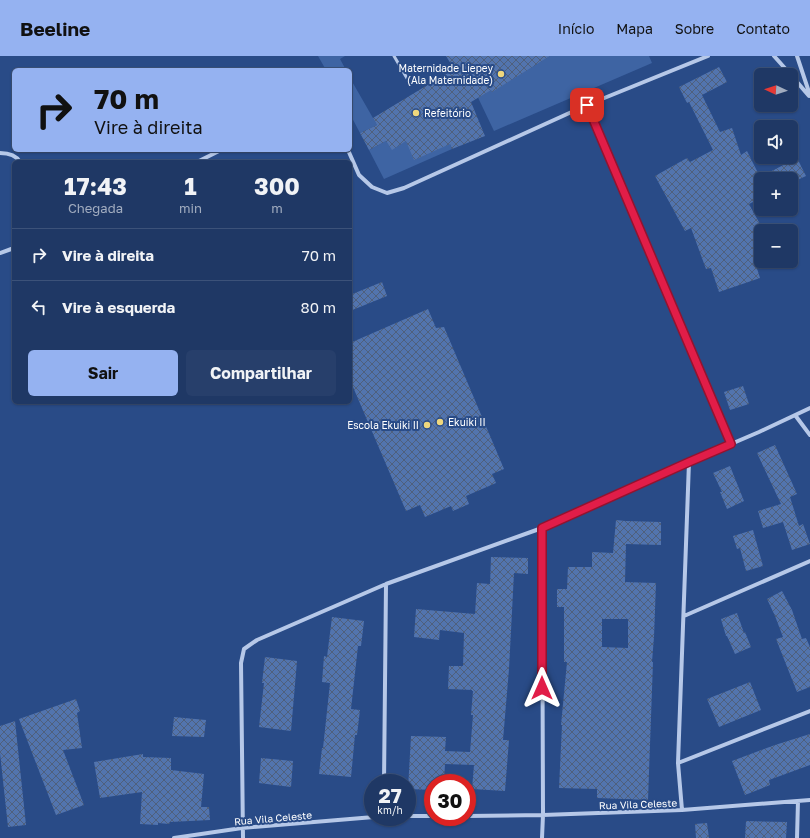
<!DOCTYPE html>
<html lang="pt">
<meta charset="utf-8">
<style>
:root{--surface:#1f3865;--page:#273f6b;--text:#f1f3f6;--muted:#a1acbf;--line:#3c5279;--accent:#95b2f1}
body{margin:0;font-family:"Golos Text",sans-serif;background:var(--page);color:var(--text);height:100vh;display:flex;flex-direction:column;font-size:15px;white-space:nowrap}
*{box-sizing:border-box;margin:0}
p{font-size:13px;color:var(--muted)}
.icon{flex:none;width:22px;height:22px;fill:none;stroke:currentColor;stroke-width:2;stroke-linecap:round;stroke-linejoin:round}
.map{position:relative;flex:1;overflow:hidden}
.side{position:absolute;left:12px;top:104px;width:340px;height:244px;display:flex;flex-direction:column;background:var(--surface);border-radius:6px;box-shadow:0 1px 3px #0004,0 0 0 1px var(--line)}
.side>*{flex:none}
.hud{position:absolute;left:12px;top:12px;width:340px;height:84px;border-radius:6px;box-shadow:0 1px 3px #0004,0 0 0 1px var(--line);background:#95b2f1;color:#111;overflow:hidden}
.needle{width:26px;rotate:274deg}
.tools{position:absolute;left:754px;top:12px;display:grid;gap:8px}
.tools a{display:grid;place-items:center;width:44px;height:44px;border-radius:6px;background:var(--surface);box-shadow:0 1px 3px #0004,0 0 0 1px var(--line);font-size:20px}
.speed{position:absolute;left:364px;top:718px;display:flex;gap:8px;font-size:20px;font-weight:700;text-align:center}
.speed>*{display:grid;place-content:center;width:52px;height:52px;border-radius:50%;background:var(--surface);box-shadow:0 1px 3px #0004,0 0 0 1px var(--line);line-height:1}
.speed small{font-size:10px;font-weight:400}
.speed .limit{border:6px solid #d22;background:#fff;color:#111}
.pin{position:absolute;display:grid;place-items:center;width:34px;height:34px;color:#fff;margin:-17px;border-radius:8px;box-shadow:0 2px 6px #0006}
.me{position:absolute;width:44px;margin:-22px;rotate:0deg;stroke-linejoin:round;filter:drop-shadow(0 0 3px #0008)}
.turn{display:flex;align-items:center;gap:14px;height:84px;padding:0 16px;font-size:18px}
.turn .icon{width:52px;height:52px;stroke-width:2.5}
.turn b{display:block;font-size:28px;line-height:34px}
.eta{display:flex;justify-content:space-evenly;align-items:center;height:68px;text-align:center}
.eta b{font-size:24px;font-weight:700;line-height:28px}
.primary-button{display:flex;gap:8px;margin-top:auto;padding:8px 16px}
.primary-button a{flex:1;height:46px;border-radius:6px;background:var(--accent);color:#111;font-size:16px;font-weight:700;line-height:46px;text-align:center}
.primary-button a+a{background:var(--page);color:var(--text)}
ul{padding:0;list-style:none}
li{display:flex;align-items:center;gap:12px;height:52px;padding:0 16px;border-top:1px solid var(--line)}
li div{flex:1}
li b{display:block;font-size:15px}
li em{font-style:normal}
header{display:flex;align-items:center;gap:24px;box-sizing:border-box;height:56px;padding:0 20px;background:var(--accent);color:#111}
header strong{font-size:19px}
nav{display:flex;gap:22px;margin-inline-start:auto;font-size:14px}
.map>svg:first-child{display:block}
.green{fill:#3e64a3}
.building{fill:url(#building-cross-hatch);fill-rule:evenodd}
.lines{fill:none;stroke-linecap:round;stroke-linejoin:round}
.lane{stroke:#b6c8e8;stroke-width:3}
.street{stroke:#b6c8e8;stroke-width:4}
.route-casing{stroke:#92132f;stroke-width:10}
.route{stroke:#e11d48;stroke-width:7}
.poi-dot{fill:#efd77d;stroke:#294b87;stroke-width:1.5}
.labels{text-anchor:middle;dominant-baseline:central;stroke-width:4;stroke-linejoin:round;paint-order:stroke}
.poi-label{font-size:10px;fill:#fff;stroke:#294b87;text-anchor:end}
.street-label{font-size:10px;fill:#fff;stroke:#294b87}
</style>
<header>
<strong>Beeline</strong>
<nav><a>Início</a><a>Mapa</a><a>Sobre</a><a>Contato</a></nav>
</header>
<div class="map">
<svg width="810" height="782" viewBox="0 0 810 782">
<defs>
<pattern id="building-cross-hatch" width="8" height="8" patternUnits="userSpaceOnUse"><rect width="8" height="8" fill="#5274ae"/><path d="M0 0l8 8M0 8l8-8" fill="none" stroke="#4f607d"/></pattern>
</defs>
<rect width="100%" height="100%" fill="#294b87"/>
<!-- green -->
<path class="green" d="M318,0H345L340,3L346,14H326Z
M470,0L492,35L550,0H649L652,7L494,75L471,27Z
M350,22L377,69L360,77L350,58Z
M440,65L452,93L384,123L369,94L386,85L392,93Z"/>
<!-- building -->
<path class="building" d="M446,0H550L492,36L491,34L471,46L485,80L452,93L450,88L414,104L406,85L392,94L386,85L369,94L360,77L377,69L373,62L454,13Z
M719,11L727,26L702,39L720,76L732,72L741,99L747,95L760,121L797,102L806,120L791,127V123H761V142L749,148L761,170V203L755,206L760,222L719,236L711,212L706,213L691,172L685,175L655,120L687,102L690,106L713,94L689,46L687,47L679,31Z
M382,226L387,240L350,255V239Z
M428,253L436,272L444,271L504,413L492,418L496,427L466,440L469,448L453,455L451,450L425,461L420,449L406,455L350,324V287Z
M743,330L749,348L730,354L724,336Z
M775,389L797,438L790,441L799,470L803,468L810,488L792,494L783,466L763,472L758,455L781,448L757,397Z
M730,410L744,445L727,453L720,436H722L713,417Z
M616,464L626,465L661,466V489L626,488L625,526L656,527L654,581L652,606H653L648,744L597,742V733L559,732L562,669H561L567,606H564V551H557V533H567L568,511H592V496L613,497ZM602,563H628V592L602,591Z
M753,474L763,510L746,515L740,492L737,493L733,480Z
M491,501L528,502V518L514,517L509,613L503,684H509L505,735L472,733L474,709L445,708L444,727H433V734L408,733L411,680L446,681L445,695L470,696L473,659H471L473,635H472V634L448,633L449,610H463L464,577L440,574L439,584L414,581L416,553L475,558L477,527L490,528Z
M782,535L792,554L802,583L806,582L810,591V631L797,636L776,583L783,581L775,560L767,543Z
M737,557L744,577L745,576L751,591L735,598L727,580H726L721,563Z
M332,561L364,565L361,590H358L351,653L360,654L357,679H355L351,721L319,718L322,692H323L330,627L322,626L324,600L327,601Z
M265,601L297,605L291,675L259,671L264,627H262Z
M750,626L761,654L719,671L707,643Z
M76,643L80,655L77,657L82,692L63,694L84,749L56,759L19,663Z
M174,661L206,664L204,681L172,680Z
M15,665L26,769L8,771L0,697V670Z
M810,678V709L769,724L770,729L745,739L732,705L775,689Z
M143,698V701L171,702V714L204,718L201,751H209L210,764L170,766L169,768L158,767V769L140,768L142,736L100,742L94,706Z
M261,702L293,705L291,731L259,727Z
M746,765L787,766L786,782H745Z
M707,767L709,782H696L695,768Z"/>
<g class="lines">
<!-- lane -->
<path class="lane" d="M394,0L408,24"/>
<!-- street -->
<path class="street" d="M708,0L587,49L731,388
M774,0L791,19
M797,0L810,39
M791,19L809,40
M348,94L359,119L372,131L387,137L404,132L587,49
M0,97C8,97 16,99 20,106
M197,106L221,94
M0,197L14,192
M795,359L810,379
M542,472L543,759L542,782
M684,560L810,505
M678,707L810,655
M384,727L386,528
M682,754L678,707L689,406
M407,760H433
M467,760L543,759L682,754L810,744
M174,782L242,772L374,761
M243,782L241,607L244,593L257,584L386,528L542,472L689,406L759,376L810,352
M797,782L798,745"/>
</g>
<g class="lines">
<defs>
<path id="route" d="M542,632V472L689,406L731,388L587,49"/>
</defs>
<!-- route casing -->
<use href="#route" class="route-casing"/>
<!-- route -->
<use href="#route" class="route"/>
</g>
<!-- markers -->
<g class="poi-dot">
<circle cx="501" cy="18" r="4"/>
<circle cx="416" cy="57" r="4"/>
<circle cx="440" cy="366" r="4"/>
<circle cx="427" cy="369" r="4"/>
</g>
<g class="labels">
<!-- poi labels -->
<g class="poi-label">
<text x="493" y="12">Maternidade Liepey<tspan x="493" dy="12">(Ala Maternidade)</tspan></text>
<text x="424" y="57" text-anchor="start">Refeitório</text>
<text x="448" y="366" text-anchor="start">Ekuiki II</text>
<text x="419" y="369">Escola Ekuiki II</text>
</g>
<!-- street labels -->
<g class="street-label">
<text transform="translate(638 748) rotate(-2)">Rua Vila Celeste</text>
<text transform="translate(273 762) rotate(-5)">Rua Vila Celeste</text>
</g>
</g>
</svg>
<div class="tools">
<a><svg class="needle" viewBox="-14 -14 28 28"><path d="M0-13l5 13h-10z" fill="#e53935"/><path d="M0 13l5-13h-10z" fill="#a1acbf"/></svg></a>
<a><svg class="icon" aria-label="sound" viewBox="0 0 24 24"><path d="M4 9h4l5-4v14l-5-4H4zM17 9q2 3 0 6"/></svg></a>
<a>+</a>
<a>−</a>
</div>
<div class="speed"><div>27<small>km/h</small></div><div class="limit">30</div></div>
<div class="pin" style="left:587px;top:49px;background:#d93025"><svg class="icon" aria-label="arrive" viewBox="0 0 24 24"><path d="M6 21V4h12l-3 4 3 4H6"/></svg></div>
<svg class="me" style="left:542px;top:632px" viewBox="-20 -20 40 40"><path d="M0-17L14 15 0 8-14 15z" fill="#e11d48" stroke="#fff" stroke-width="4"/></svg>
<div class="hud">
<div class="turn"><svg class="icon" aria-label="right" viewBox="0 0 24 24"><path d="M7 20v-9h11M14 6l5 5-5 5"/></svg><div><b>70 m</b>Vire à direita</div></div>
</div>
<section class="side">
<div class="eta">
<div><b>17:43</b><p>Chegada</p></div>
<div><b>1</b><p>min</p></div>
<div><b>300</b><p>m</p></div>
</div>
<ul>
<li><svg class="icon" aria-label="right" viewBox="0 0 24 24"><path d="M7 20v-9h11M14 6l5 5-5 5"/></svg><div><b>Vire à direita</b></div><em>70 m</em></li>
<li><svg class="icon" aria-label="left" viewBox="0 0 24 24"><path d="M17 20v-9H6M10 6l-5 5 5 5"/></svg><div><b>Vire à esquerda</b></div><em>80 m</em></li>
</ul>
<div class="primary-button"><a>Sair</a><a>Compartilhar</a></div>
</section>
</div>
